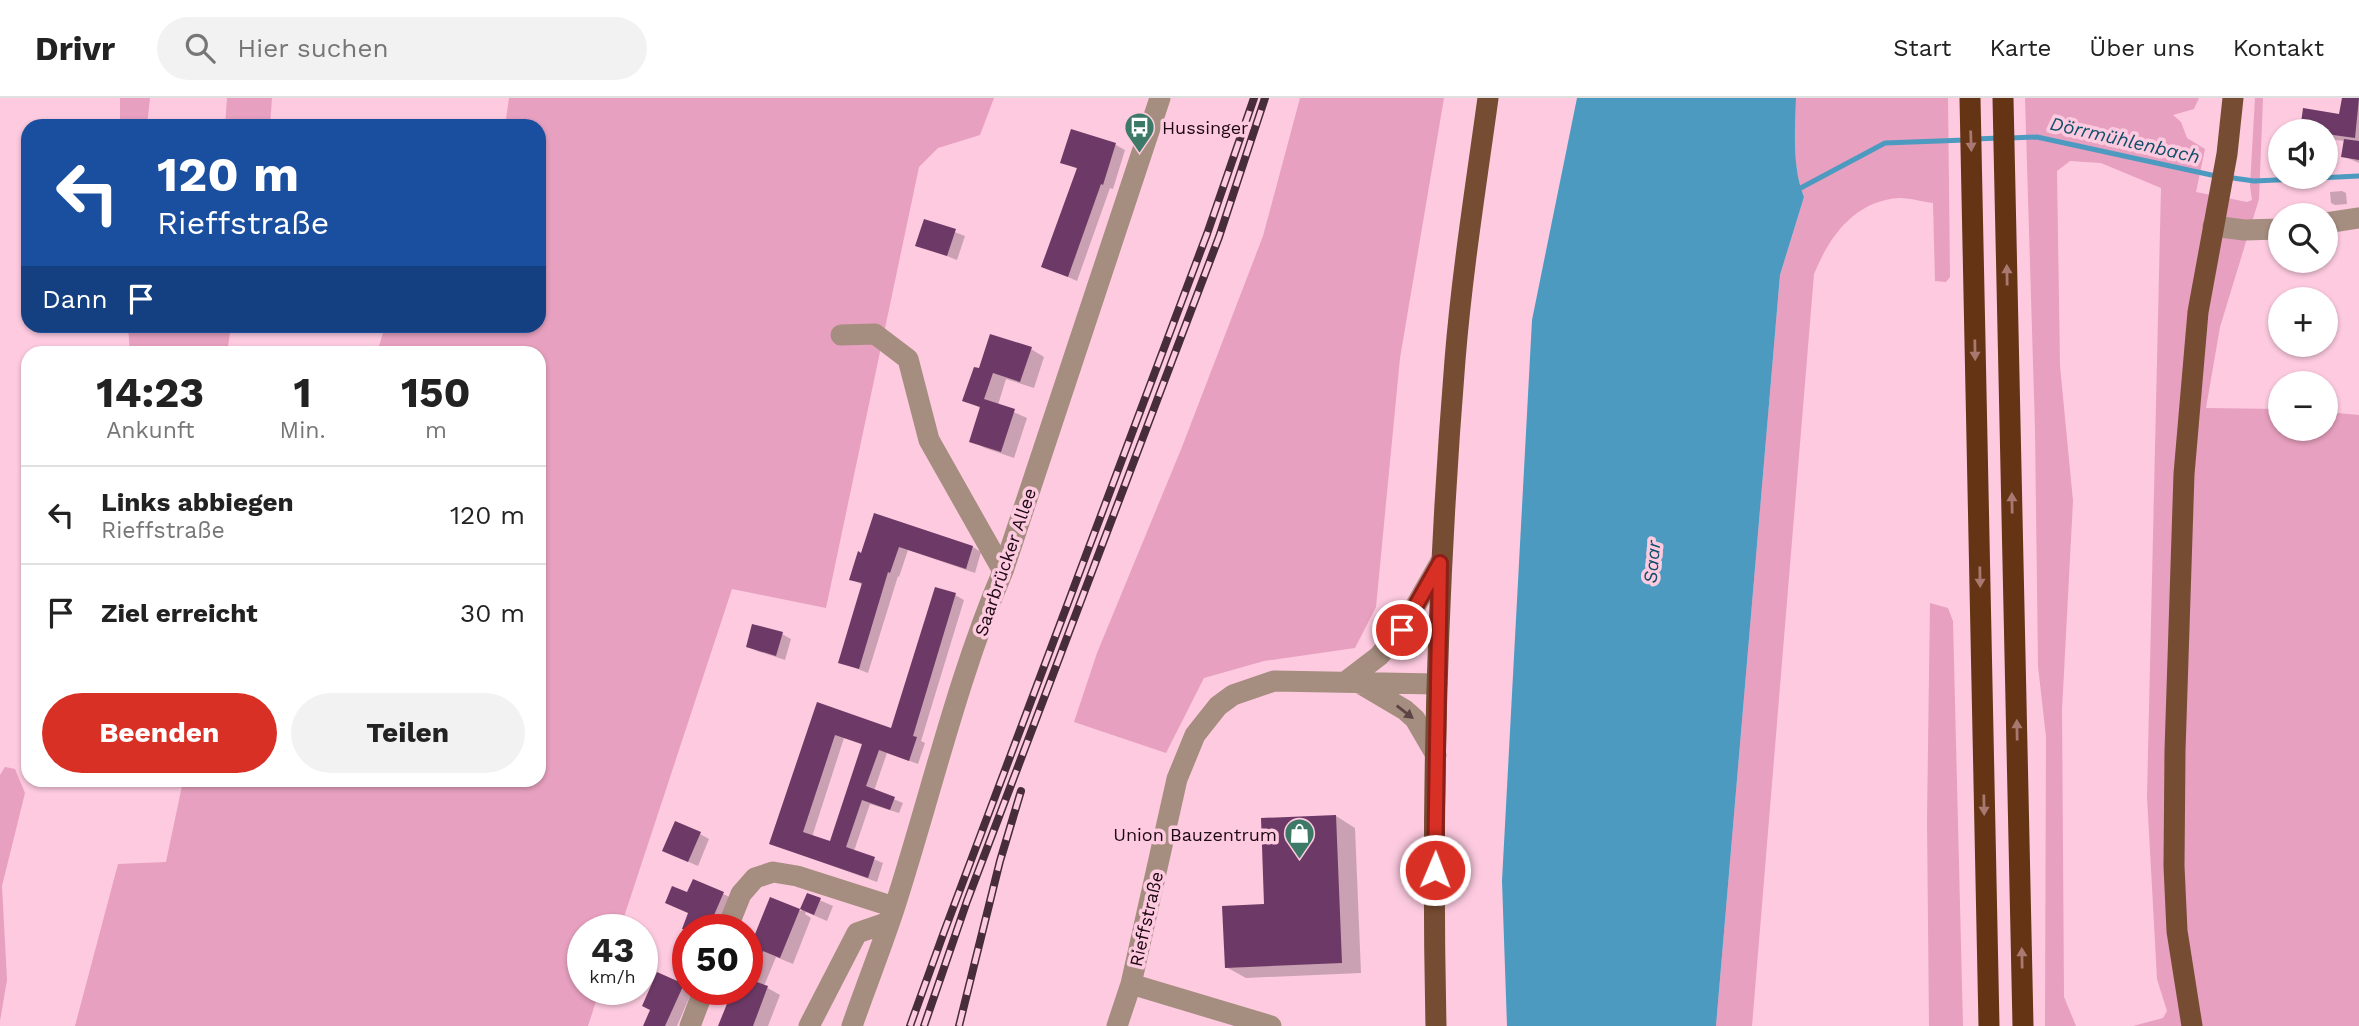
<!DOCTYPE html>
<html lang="de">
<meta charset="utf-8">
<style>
:root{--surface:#fff;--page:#f2f2f2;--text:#222;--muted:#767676;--line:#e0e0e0;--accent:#d93025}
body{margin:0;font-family:"Work Sans",sans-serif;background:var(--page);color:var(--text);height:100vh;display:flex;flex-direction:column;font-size:26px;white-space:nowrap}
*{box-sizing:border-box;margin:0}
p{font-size:23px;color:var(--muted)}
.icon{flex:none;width:38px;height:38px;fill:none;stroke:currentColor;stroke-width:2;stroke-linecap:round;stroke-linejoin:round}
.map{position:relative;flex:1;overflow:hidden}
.panel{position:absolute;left:21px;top:248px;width:525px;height:441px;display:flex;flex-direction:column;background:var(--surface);border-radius:21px;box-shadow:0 2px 5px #0004}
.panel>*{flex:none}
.guide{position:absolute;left:21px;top:21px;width:525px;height:214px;border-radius:21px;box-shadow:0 2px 5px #0004;background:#1a4fa0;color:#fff;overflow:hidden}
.buttons{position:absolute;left:2268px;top:21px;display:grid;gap:14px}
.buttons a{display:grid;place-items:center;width:70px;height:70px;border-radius:50%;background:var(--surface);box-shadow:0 2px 5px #0004;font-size:35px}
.speed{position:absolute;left:567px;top:816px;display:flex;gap:14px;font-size:35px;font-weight:700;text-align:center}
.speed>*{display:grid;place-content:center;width:91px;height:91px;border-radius:50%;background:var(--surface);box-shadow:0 2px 5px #0004;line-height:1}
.speed small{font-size:18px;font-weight:400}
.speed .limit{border:10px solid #d22;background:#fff;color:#111}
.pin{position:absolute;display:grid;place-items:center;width:60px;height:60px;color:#fff;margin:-30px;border:4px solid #fff;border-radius:50%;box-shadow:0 2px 7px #0007}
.me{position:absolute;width:77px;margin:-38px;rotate:1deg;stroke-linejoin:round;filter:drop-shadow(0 0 5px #0008)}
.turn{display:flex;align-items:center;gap:24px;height:147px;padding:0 21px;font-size:32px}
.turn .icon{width:91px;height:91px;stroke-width:2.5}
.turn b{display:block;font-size:49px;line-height:60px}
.then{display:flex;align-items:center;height:66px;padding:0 21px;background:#0003;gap:14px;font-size:26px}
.eta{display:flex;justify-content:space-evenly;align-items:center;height:119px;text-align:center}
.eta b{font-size:42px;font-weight:700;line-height:49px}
.action{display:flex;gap:14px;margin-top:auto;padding:14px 21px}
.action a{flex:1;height:80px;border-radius:42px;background:var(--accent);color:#fff;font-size:28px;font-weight:700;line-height:80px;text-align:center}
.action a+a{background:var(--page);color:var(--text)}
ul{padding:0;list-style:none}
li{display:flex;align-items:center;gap:21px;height:98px;padding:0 21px;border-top:2px solid var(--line)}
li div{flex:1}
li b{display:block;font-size:26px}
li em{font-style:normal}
header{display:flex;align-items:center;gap:42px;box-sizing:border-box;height:98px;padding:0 35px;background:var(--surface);border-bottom:2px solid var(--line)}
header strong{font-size:33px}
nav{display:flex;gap:38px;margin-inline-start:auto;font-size:24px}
.search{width:490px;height:63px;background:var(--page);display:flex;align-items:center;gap:18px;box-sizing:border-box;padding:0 24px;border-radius:38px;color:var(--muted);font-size:26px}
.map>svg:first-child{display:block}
.green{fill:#e7a0bf}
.water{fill:#4c9ac0}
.shadow{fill:#0003;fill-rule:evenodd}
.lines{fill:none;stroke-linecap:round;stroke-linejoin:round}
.stream{stroke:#4c9ac0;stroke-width:5}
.building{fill:#6d3a67;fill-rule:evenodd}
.minor{stroke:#a58d7f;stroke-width:21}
.major{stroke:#764c33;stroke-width:21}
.highway{stroke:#643415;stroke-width:21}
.rail-casing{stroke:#472c39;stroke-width:8}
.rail{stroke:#fdcadf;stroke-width:5;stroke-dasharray:16;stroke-linecap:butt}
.oneway{fill:#a97870}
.oneway2{fill:#5a4444}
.route-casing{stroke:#8d1f18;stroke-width:18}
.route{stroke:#d93025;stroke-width:12}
.labels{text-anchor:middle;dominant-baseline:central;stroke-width:7;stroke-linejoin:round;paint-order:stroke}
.poi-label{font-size:18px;fill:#1d0813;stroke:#fdcadf;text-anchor:start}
.street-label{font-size:18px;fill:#1d0813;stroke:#fdcadf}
.water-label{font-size:19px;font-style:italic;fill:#0f4f69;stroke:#fdcadf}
</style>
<header>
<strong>Drivr</strong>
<div class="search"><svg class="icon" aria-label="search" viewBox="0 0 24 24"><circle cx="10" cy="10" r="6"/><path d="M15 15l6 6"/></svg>Hier suchen</div>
<nav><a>Start</a><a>Karte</a><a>Über uns</a><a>Kontakt</a></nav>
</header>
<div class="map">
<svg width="2359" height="928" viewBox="0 0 2359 928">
<rect width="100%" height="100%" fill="#fdcadf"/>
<!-- green -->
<path class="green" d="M120,0H150L147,28H120Z
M227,0H272L270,28H225Z
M509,0H994L980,37L938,50L919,69L826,510L732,491L620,831H583V891H600L588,928H75L118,766L166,764L183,683L539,682V256L377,255L385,228H539V28H505Z
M1300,0H1444L1400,260L1376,509L1355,550L1264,563L1204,580L1166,655L1074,624L1097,555L1182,349L1263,138Z
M1796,0H1948L1950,179L1946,184L1935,183L1933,105C1923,104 1911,100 1900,100C1855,102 1829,139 1814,176L1752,928H1716L1780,177L1804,99C1792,69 1795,32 1796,0Z
M2025,0H2199L2194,11L2173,17L2181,24L2187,40L2205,51L2196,94L2247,104L2252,102L2250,88L2255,0H2263L2259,101L2220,229L2206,310L2280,311V331H2326V314L2359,317V928H2133L2163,920L2167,913L2157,881L2147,698L2161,90L2101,65L2070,63L2057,73L2060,268L2073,403L2062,612L2064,899L2076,928H2045L2046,639L2038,568L2035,331Z
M128,228H231L227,255H130Z
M1930,505L1948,510L1953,523L1963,928H1929L1927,722Z
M5,669L15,671L25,695L2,788L7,882L0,923V677Z"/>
<!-- water -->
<path class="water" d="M1577,0H1796C1795,32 1792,69 1804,99L1780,177L1716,928H1507L1502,783L1532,222Z"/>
<!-- shadow -->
<path class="shadow" d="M2343,0H2359V65L2343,58L2345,43L2326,41V33L2302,31L2341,18Z
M1072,33L1116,47L1125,52L1113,91L1110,90L1077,183L1043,168L1078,71L1062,64Z
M2342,93L2346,95L2347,106L2335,107L2331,105L2330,94Z
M926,123L965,138L957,162L918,147Z
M1031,251L1044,259L1034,290L1006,281L998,307L1027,320L1014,360L985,350L971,343L982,311L965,302L980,273Z
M875,417L973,449L981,454L975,475L908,452L899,479L898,478L868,575L840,564L863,487L851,481L862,457Z
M955,497L964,502L921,643L925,645L918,666L887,655L874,693L903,705L899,715L870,706L854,753L883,765L877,784L771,746L818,606L892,632ZM844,640L863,647L831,745L812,739Z
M782,536L791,541L785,562L757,553L748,548Z
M1336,718L1355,730L1361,875L1246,880L1226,869L1266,808Z
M700,736L709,741L698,768L664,753Z
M694,783L732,800L715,831H688V851L677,845L690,815L688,797Z
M808,797L833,808L827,823L806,814L805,816L811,820L793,866L776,859L764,888L780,897L768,928H719L734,891H747L771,802L801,813Z
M683,887L692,893L677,928H645Z"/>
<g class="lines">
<!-- stream -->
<path class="stream" d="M2010,40L2037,39L2216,78
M1975,41L2000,40
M2226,79L2254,83L2359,78
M1795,93L1885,45L1965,42"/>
</g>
<!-- building -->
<path class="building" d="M2342,0H2359L2355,40L2326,36V33H2300L2303,10L2339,16Z
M1071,31L1116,45L1103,87L1101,86L1068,179L1041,169L1077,70L1060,65Z
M2344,41L2359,43V62L2341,59Z
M924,121L956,131L947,158L915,148Z
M990,236L1032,249L1020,284L993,275L984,301L1015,311L1001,354L969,344L980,309L962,303L974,269L979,270Z
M874,415L973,448L966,471L899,449L890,475L888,474L859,571L838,565L862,485L849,482L858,453L861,455Z
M935,489L956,495L913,638L917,639L909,663L879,652L866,688L895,699L890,712L862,702L846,749L875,759L868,780L769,746L817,604L891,630ZM835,637L862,646L830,743L803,734Z
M752,526L783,534L776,558L746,549Z
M1336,717L1342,865L1225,870L1222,808L1264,806L1261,720Z
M675,723L701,734L688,764L662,753Z
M693,781L724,794L708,831H682L688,815L665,805L672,788L687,794Z
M807,795L821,800L814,817L800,811Z
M770,799L800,811L780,860L763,853L751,882L768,888L753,928H718L733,891H747V856Z
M657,874L684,886L665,928H643L650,912L642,908Z"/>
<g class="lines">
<!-- minor -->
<path class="minor" d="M2326,125L2359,120
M2213,128L2244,132L2280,131
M841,237L875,236L908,261L929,342L1003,473
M1345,584L1379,558L1402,532L1440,465
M1361,586L1405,612L1415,621L1436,657
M727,831L741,796L755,780L773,774L797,778L894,809
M1131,886L1271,928
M690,928L704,891
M809,928L857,835L889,824
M852,928C866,888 882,848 895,808C931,696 957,581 1003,473L1160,0
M1117,928L1131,886L1177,681L1195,637L1218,608L1233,597L1274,583L1437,586"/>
<!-- major -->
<path class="major" d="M1436,928C1431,706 1437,484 1455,262C1462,175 1476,87 1488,0
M2192,928L2177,833L2174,768L2175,653L2184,376L2198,214L2227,56L2233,0"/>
<!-- highway -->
<path class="highway" d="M1970,0L1989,928
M2003,0L2023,928"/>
<defs>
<path id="rail" d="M910,928L944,834L1207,136L1254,0
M924,928L967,803L1219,139L1265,0
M959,928L1000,763L1021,693"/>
</defs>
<!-- rail casing -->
<use href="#rail" class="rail-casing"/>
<!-- rail -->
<use href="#rail" class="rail"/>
</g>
<!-- one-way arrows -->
<defs><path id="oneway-solid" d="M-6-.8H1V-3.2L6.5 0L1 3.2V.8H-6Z" transform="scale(1.75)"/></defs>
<g class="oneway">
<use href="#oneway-solid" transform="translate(1971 43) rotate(88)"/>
<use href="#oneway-solid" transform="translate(2007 177) rotate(-91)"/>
<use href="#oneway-solid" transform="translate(1975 252) rotate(89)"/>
<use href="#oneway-solid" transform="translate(2012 405) rotate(-91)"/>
<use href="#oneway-solid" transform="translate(1980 479) rotate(89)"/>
<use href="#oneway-solid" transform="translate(2017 632) rotate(-91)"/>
<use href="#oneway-solid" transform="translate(1984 707) rotate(89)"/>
<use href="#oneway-solid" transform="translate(2022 860) rotate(-91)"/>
</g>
<use class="oneway2" href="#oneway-solid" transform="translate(1405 614) rotate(38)"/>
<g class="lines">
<defs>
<path id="route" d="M1402,532L1440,465L1435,772"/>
</defs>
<!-- route casing -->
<use href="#route" class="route-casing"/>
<!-- route -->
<use href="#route" class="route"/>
</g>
<!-- icons -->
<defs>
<symbol id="bus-pin" viewBox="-11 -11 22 30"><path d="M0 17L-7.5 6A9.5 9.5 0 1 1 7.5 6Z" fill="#3c7a67" stroke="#fdcadf"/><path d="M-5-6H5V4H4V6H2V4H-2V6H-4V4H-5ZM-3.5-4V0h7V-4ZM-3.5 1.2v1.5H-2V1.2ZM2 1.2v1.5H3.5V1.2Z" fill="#fff"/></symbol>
<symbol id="shop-pin" viewBox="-11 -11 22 30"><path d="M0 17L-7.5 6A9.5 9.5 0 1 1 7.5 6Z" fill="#3c7a67" stroke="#fdcadf"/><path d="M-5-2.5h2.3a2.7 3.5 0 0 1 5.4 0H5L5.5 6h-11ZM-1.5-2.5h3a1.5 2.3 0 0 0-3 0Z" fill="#fff"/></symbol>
</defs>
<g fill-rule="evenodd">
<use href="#bus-pin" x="1122" y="12" width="35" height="47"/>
<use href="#shop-pin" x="1282" y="718" width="35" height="47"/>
</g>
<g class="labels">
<!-- poi labels -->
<g class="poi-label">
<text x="1162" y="29">Hussinger</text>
<text x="1277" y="736" text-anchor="end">Union Bauzentrum</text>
</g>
<!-- street labels -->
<g class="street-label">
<text transform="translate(1005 464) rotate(-71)">Saarbrücker Allee</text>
<text transform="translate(1146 821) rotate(-77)">Rieffstraße</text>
</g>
<!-- water labels -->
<g class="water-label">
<text transform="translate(2125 42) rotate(13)">Dörrmühlenbach</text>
<text transform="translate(1652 464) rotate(-85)">Saar</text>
</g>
</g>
</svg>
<div class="buttons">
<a><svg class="icon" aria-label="sound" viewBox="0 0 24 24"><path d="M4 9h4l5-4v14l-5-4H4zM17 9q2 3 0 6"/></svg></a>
<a><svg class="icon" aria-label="search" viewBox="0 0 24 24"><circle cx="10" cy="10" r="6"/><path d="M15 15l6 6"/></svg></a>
<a>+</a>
<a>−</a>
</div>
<div class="speed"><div>43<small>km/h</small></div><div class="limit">50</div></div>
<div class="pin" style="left:1402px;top:532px;background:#d93025"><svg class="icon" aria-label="arrive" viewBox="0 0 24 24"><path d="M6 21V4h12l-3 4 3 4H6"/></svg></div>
<svg class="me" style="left:1435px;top:772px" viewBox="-20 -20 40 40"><circle r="17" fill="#d93025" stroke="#fff" stroke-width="3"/><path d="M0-11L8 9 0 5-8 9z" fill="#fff"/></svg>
<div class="guide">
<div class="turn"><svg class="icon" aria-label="left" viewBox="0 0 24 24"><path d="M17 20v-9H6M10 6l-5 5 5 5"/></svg><div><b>120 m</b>Rieffstraße</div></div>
<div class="then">Dann<svg class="icon" aria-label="arrive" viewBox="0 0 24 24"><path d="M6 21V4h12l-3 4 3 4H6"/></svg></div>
</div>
<section class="panel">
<div class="eta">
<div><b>14:23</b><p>Ankunft</p></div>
<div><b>1</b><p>Min.</p></div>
<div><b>150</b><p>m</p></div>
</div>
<ul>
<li><svg class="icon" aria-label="left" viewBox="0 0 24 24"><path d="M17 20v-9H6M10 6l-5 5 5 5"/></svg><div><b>Links abbiegen</b><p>Rieffstraße</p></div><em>120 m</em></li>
<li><svg class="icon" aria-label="arrive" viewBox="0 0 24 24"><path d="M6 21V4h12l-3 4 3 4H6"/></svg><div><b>Ziel erreicht</b></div><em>30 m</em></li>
</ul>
<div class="action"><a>Beenden</a><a>Teilen</a></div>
</section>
</div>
